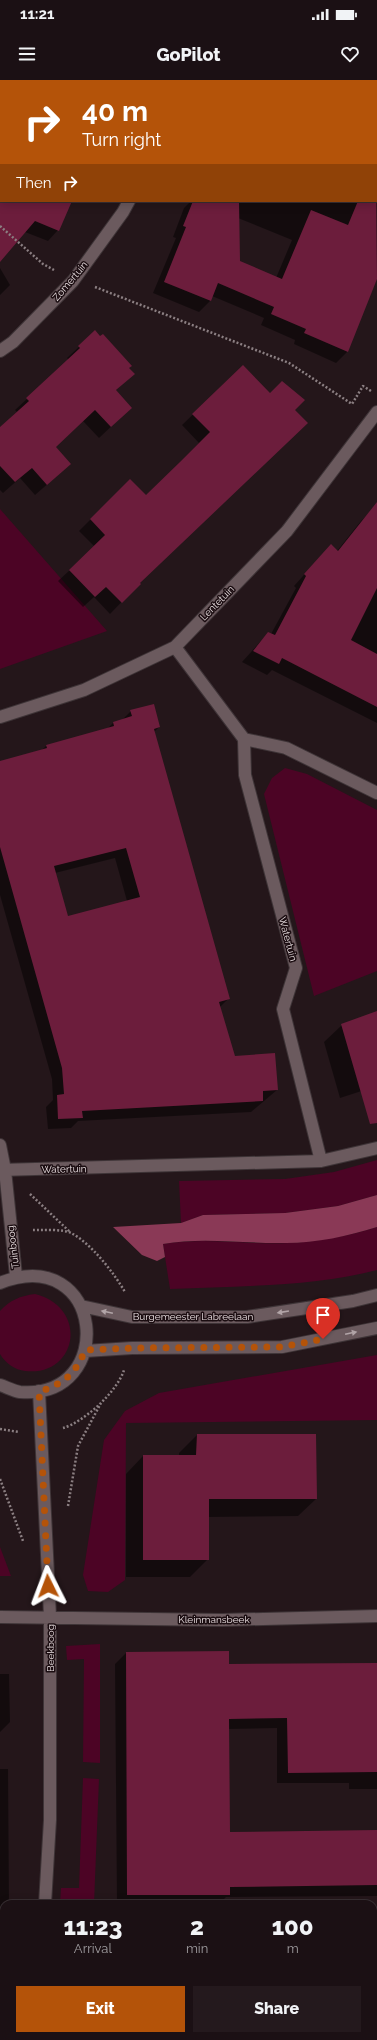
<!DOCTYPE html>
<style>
:root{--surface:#1b1014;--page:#24191d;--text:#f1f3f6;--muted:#a09da0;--line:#393034;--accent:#b45309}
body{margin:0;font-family:Raleway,sans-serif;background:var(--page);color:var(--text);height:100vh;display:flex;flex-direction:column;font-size:15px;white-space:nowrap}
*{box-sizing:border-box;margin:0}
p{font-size:13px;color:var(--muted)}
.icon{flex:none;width:22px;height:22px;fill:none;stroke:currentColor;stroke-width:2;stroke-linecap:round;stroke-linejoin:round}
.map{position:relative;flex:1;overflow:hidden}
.drawer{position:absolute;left:0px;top:1820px;width:377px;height:140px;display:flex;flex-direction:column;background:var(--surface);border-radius:12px 12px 0 0;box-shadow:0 2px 10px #0003,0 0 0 1px var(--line)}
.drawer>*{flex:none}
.guide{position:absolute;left:0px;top:0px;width:377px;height:122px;box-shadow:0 2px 10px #0003,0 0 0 1px var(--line);background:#b45309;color:#fff;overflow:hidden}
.pin{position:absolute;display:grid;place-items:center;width:34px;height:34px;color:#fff;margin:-41px -17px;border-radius:50% 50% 50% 0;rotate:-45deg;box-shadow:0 0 4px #0007}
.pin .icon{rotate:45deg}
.me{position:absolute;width:44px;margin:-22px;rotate:357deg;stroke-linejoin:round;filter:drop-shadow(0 0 3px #0008)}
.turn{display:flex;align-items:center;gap:14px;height:84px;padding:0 16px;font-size:18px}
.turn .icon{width:52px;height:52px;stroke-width:2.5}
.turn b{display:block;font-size:28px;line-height:34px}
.then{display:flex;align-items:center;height:38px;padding:0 16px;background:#0003;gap:8px;font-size:15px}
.eta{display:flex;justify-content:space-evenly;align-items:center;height:68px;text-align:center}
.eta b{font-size:24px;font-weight:800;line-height:28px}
.primary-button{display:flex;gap:8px;margin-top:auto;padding:8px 16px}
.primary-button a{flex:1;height:46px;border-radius:0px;background:var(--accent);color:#fff;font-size:16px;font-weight:800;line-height:46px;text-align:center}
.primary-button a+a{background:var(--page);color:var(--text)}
.status{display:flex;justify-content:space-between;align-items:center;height:28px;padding:0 20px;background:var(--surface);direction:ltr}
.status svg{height:11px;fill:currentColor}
header{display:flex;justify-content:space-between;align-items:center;height:52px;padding:0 16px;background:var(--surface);font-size:18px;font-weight:800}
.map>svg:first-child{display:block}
.green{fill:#4c0425}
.water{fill:#8a3956}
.shadow{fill:#0007;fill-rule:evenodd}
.building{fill:#6c1d3c;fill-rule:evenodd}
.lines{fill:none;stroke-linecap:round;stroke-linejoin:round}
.minor-casing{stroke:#3e3437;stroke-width:14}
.tertiary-casing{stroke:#3e3437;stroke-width:14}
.path{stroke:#8b7f82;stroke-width:2.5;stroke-dasharray:2 2;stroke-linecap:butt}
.minor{stroke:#6b5a5e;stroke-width:12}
.tertiary{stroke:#6b5a5e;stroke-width:12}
.oneway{fill:#b1a4a7}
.route{stroke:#b45309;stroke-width:7;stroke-dasharray:0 12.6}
.labels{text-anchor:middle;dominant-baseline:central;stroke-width:3;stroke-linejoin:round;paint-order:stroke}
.street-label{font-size:10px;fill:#ebe1e3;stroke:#1b0d11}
</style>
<div class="status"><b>11:21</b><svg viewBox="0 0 49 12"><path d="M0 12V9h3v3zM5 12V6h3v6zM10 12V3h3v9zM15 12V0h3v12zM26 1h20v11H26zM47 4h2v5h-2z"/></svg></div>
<header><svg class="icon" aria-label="menu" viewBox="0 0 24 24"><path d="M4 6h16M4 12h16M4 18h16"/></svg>GoPilot<svg class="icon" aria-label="heart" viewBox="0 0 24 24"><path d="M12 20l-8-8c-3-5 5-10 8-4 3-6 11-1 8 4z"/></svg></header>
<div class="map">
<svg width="377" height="1960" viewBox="0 0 377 1960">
<rect width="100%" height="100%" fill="#24161a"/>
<!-- green -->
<path class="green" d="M0,429L107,551L0,589Z
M285,688L307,694L377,730V891L314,916L264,714L272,698Z
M377,1080V1115L338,1126L285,1133L203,1135L181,1143L179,1101L285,1099L334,1092Z
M377,1147V1190C312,1207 237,1206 170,1209L163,1164C205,1157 246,1165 288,1163C318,1162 348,1156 377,1147Z
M35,1214C90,1228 77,1297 25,1291C15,1290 5,1283 0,1274V1231C10,1220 20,1216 35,1214Z
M377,1275V1340L126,1343L125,1500L108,1512L88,1511L83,1495L104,1360L125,1331L159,1313Z
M0,1467L11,1496H0Z
M100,1564V1683L83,1682L84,1579L67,1580L66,1566Z
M83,1698L99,1699L94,1824H60L61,1808H79Z
M4,1851V1956H8L7,1960H0V1853Z"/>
<!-- water -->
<path class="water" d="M377,1115V1147C348,1156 317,1163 286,1163C245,1164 204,1157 163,1164L165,1177L157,1181L142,1175L113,1147L181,1143L203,1135L285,1133L338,1126Z"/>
<!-- shadow -->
<path class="shadow" d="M0,0H119L1,1V121H70L58,150L48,161L25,152L0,180Z
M241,0H298L300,1H240Z
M376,39L377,198L347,272L336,283L294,264L295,260L261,245L264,238L212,216L210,221L199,232L153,213L176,158L173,157L184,128L191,121H376ZM238,138L292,160L276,198L239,182Z
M0,188L10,205L0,215Z
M95,252L133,294L115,311L131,328L99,358L83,341L55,367L58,395L35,415L20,398L3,413L0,410V348L17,332L15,330L69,280L67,278Z
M243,286L270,314L294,330L139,504L110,534L94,517L83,527L58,501L95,467L79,451L119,411L146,417L199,363L182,345Z
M377,426V643L272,590L267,595L242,582L268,553L271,554L296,508L294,506L320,477L337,471L361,441Z
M131,631L159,647L153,653L228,919L220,927L234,977L277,1010L251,1032L78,1041L71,1048L48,1049L46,1027L53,1020L52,999L0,815V682L42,670L46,666L106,650L113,643L122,640ZM115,778L127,821L67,838L55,793Z
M377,932V1006L340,1018L324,962L342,945Z
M197,1355L316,1419L298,1436L208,1437V1479L190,1497H126V1394L143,1376H179V1373Z
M126,1573L228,1585L377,1584V1709H349V1703H277V1648L228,1649L229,1753L377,1752V1816L226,1817L219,1824H117L115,1584Z
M0,1594H9L10,1642L0,1652Z
M0,1689H8L9,1824H4V1833L0,1837Z
M373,1909H377V1960H228V1956H373Z
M103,1956H162V1960H103Z"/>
<!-- building -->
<path class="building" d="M376,78L377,199L348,272L304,253L306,249L271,234L274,227L218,203L211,221L164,202L186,147L183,146L193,121H239L240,181L282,199L311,130L348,145L358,121H376Z
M0,121H72L59,151L35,141L0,182Z
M95,250L100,256L103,254L132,286L129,288L135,294L116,310L132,328L111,347L95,330L56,367L71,384L47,405L32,388L15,402L0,386V347L29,321L26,318L80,268L78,266Z
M243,285L270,313L282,301L305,320L295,330L308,343L140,503L141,504L122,523L106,507L95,517L69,490L105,455L90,439L130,399L146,415L181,381L210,352L192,334Z
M377,422V508L351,560L377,574V627L282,578L279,584L253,571L268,552L275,555L306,496L304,494L331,464L338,471Z
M154,624L160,647L154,649L230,919L219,922L235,976L275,973L278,1010L263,1011V1021L82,1031L83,1038L58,1039L57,1015L64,1014L62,988L0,767V681L47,668L46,665L114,646L113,642L132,636L130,630ZM126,768L140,817L68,836L54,786Z
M377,931V1043L370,1044L341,944Z
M197,1354H316L317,1419H209V1480H143V1375H196Z
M229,1571V1584L377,1583V1692L288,1693L287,1638L229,1639L230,1752L377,1750V1805L230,1807V1815H127L126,1572Z"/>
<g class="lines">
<defs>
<path id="minor" d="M183,1V0
M0,271L13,262L73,201L123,132L129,121
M175,567L244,659L245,695L296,888L283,929L321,1081
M0,637L84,610L175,567L287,451L377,332
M244,659L286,668L377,713
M0,1065L5,1090L16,1196
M0,1090L321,1081L377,1068
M39,1311L50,1536V1740L45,1824
M0,1537L222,1540L377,1536
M373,1852L377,1853
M30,1960V1956"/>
<path id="tertiary" d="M0,1203C104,1162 119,1320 20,1312C14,1311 6,1307 0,1305
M81,1226L132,1237H247L353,1221L377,1215
M85,1271L132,1268L282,1267L377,1248"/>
</defs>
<!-- minor casing -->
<use href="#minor" class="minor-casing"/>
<!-- tertiary casing -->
<use href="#tertiary" class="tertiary-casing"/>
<!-- path -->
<path class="path" d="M0,146L43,184L54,190
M95,207L289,283L352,324L363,306L371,311
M30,1114L70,1152
M33,1150C42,1150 63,1149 71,1153C91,1163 114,1193 125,1212
M63,1348C84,1342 117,1312 124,1290
M0,1349L19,1352
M0,1399L23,1461
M68,1426L78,1366L101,1323"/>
<!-- minor -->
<use href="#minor" class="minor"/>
<!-- tertiary -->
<use href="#tertiary" class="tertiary"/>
</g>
<!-- one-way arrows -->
<defs><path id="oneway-solid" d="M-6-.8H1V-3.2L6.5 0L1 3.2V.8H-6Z"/></defs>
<g class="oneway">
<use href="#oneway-solid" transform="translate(107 1232) rotate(-168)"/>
<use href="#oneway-solid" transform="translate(283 1232) rotate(171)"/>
<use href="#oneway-solid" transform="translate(351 1253) rotate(-12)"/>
</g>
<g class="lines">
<!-- route -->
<path class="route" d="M48,1506L39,1312C64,1303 75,1295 85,1270L132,1268L282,1267L323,1259"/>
</g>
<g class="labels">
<!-- street labels -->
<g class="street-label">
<text transform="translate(70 201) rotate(-50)">Zomertuin</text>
<text transform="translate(217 523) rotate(-46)">Lentetuin</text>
<text transform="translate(288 859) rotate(75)">Watertuin</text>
<text transform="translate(64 1089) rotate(-1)">Watertuin</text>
<text transform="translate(13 1167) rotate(-97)">Tuinboog</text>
<text x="193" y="1236">Burgemeester Labreelaan</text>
<text x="214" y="1539">Kleinmansbeek</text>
<text transform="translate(50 1568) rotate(-90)">Beekboog</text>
</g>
</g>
</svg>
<div class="pin" style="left:323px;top:1259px;background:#d93025"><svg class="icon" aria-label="arrive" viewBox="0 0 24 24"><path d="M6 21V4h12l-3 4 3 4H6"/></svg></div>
<svg class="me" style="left:48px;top:1506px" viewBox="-20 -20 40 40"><path d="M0-17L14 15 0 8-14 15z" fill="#b45309" stroke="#fff" stroke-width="4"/></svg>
<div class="guide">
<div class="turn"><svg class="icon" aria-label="right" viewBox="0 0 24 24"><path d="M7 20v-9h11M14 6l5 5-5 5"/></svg><div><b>40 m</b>Turn right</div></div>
<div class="then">Then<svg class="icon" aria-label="right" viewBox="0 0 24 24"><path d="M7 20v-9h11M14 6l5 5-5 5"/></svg></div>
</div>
<section class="drawer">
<div class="eta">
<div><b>11:23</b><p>Arrival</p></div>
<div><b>2</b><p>min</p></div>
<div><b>100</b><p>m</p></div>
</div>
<div class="primary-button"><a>Exit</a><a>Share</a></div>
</section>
</div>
